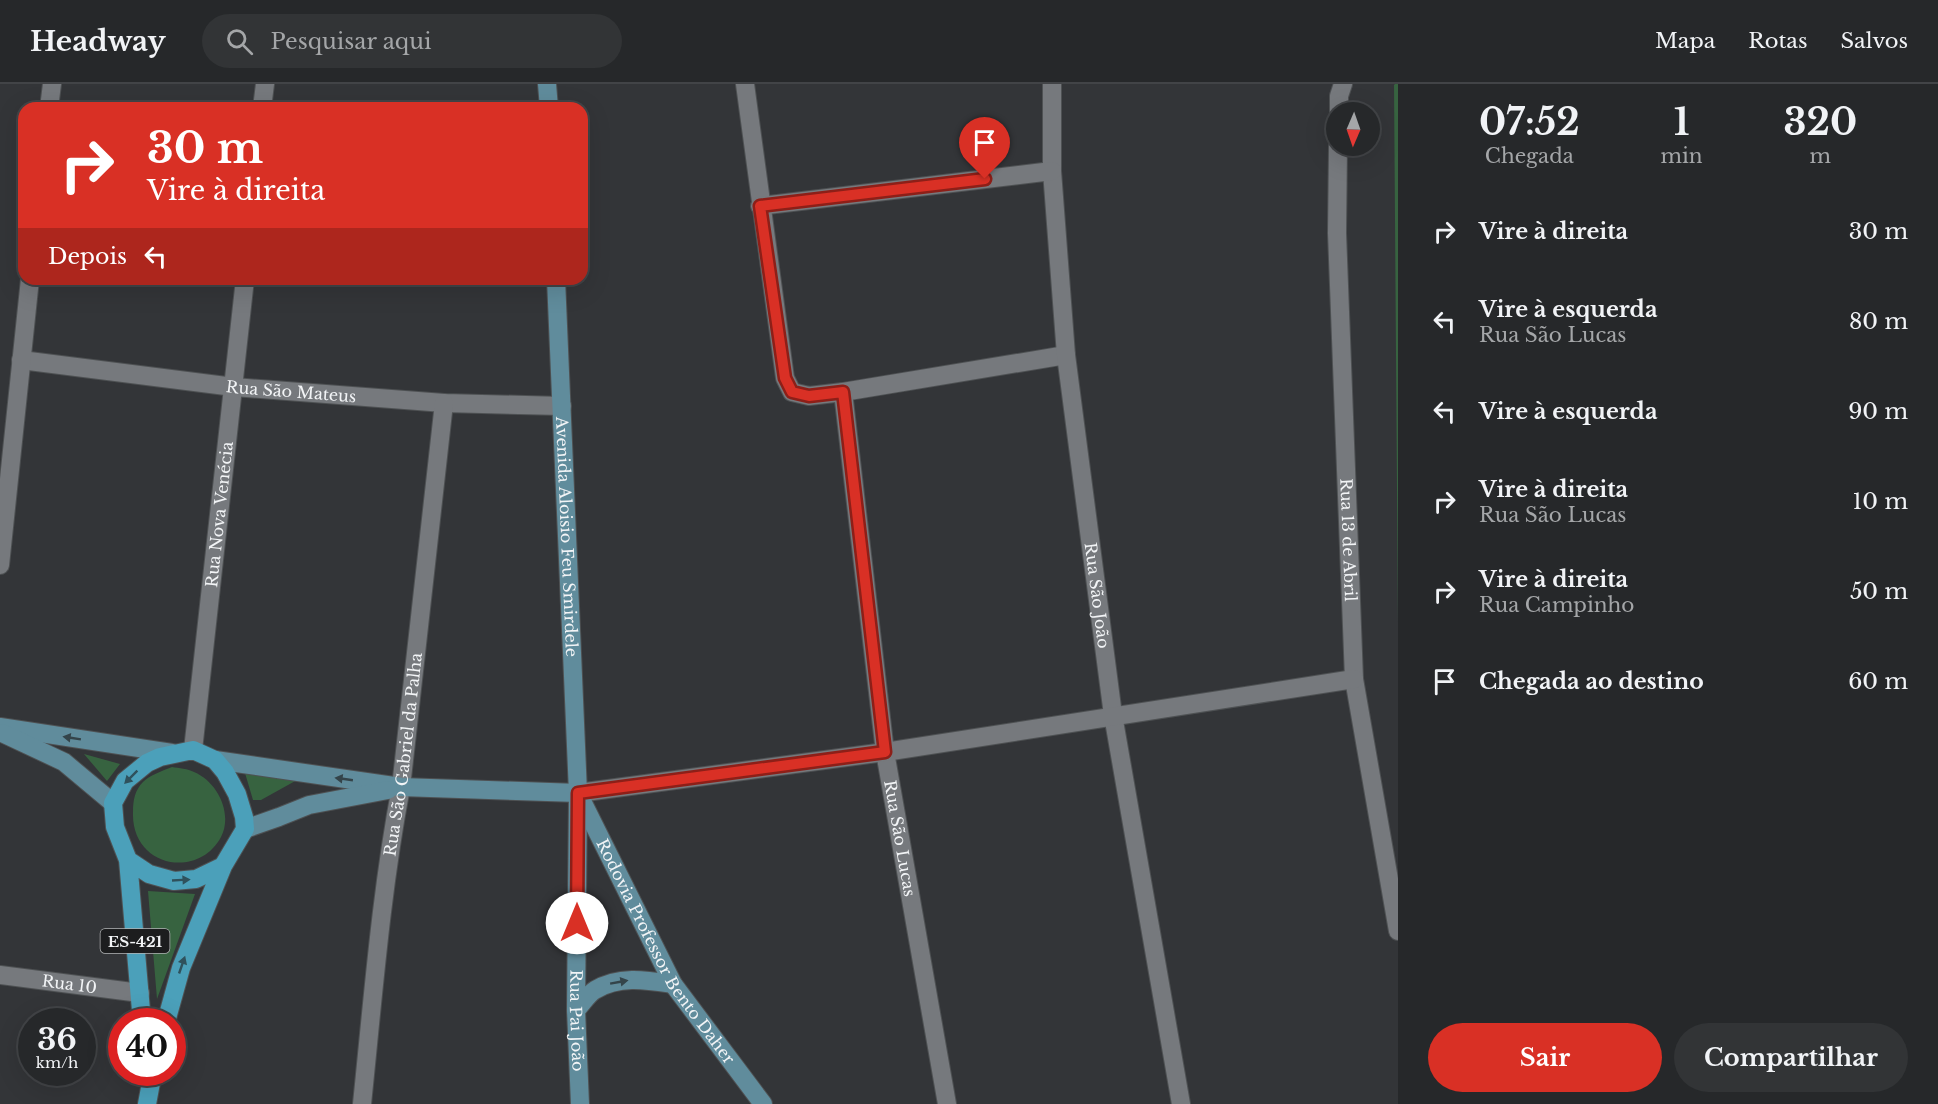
<!DOCTYPE html>
<html lang="pt">
<meta charset="utf-8">
<style>
:root{--surface:#26282a;--page:#323436;--text:#f1f3f6;--muted:#a4a6a8;--line:#424447;--accent:#d93025}
body{margin:0;font-family:"Libre Baskerville",serif;background:var(--page);color:var(--text);height:100vh;display:flex;flex-direction:column;font-size:22px;white-space:nowrap}
*{box-sizing:border-box;margin:0}
p{font-size:20px;color:var(--muted)}
.icon{flex:none;width:33px;height:33px;fill:none;stroke:currentColor;stroke-width:2;stroke-linecap:round;stroke-linejoin:round}
.map{position:relative;flex:1;overflow:hidden}
.sheet{display:flex;flex-direction:column;background:var(--surface);width:540px}
.sheet>*{flex:none}
.banner{position:absolute;left:18px;top:18px;width:570px;height:183px;border-radius:18px;box-shadow:0 6px 24px #0002,0 0 0 2px var(--line);background:#d93025;color:#fff;overflow:hidden}
.needle{width:39px;rotate:182deg}
.tools{position:absolute;left:1326px;top:18px;display:grid;gap:12px}
.tools a{display:grid;place-items:center;width:54px;height:54px;border-radius:50%;background:var(--surface);box-shadow:0 6px 24px #0002,0 0 0 2px var(--line);font-size:30px}
.speed{position:absolute;left:18px;top:924px;display:flex;gap:12px;font-size:30px;font-weight:700;text-align:center}
.speed>*{display:grid;place-content:center;width:78px;height:78px;border-radius:50%;background:var(--surface);box-shadow:0 6px 24px #0002,0 0 0 2px var(--line);line-height:1}
.speed small{font-size:15px;font-weight:400}
.speed .limit{border:9px solid #d22;background:#fff;color:#111}
.pin{position:absolute;display:grid;place-items:center;width:51px;height:51px;color:#fff;margin:-62px -26px;border-radius:50% 50% 50% 0;rotate:-45deg;box-shadow:0 0 6px #0007}
.pin .icon{rotate:45deg}
.me{position:absolute;width:66px;margin:-33px;rotate:0deg;stroke-linejoin:round;filter:drop-shadow(0 0 4px #0008)}
.turn{display:flex;align-items:center;gap:21px;height:126px;padding:0 30px;font-size:27px}
.turn .icon{width:78px;height:78px;stroke-width:2.5}
.turn b{display:block;font-size:42px;line-height:51px}
.then{display:flex;align-items:center;height:57px;padding:0 30px;background:#0003;gap:12px;font-size:22px}
.eta{display:flex;justify-content:space-evenly;align-items:center;height:102px;text-align:center}
.eta b{font-size:36px;font-weight:700;line-height:42px}
.cta{display:flex;gap:12px;margin-top:auto;padding:12px 30px}
.cta a{flex:1;height:69px;border-radius:36px;background:var(--accent);color:#fff;font-size:24px;font-weight:700;line-height:69px;text-align:center}
.cta a+a{background:var(--page);color:var(--text)}
ul{padding:0;list-style:none}
li{display:flex;align-items:center;gap:18px;height:90px;padding:0 30px}
li div{flex:1}
li b{display:block;font-size:22px}
li em{font-style:normal}
header{display:flex;align-items:center;gap:36px;box-sizing:border-box;height:84px;padding:0 30px;background:var(--surface);border-bottom:2px solid var(--line)}
header strong{font-size:28px}
nav{display:flex;gap:33px;margin-inline-start:auto;font-size:21px}
.search{width:420px;height:54px;background:var(--page);display:flex;align-items:center;gap:15px;box-sizing:border-box;padding:0 21px;border-radius:33px;color:var(--muted);font-size:22px}
main{display:flex;flex:1;min-height:0}
.map>svg:first-child{display:block}
.green{fill:#376340}
.lines{fill:none;stroke-linecap:round;stroke-linejoin:round}
.street-casing{stroke:#4e5153;stroke-width:20}
.secondary-casing{stroke:#4e5153;stroke-width:20}
.primary-casing{stroke:#4e5153;stroke-width:20}
.street{stroke:#76797d;stroke-width:18}
.secondary{stroke:#608c9c;stroke-width:18}
.primary{stroke:#4ba0ba;stroke-width:18}
.oneway{fill:#34444a}
.oneway2{fill:#2f515c}
.route-casing{stroke:#8d1f18;stroke-width:15}
.route{stroke:#d93025;stroke-width:10}
.labels{text-anchor:middle;dominant-baseline:central;stroke-width:4.5;stroke-linejoin:round;paint-order:stroke}
.shield{fill:#1c1d1e;stroke:#b2b4b5;stroke-width:1.5}
.shield-label{font-size:15px;font-weight:bold;fill:#f2f4f6}
.street-label{font-size:16px;fill:#f2f4f6;stroke:#1c1d1e}
</style>
<header>
<strong>Headway</strong>
<div class="search"><svg class="icon" aria-label="search" viewBox="0 0 24 24"><circle cx="10" cy="10" r="6"/><path d="M15 15l6 6"/></svg>Pesquisar aqui</div>
<nav><a>Mapa</a><a>Rotas</a><a>Salvos</a></nav>
</header>
<main>
<div class="map">
<svg width="1398" height="1020" viewBox="0 0 1398 1020">
<rect width="100%" height="100%" fill="#333538"/>
<!-- green -->
<path class="green" d="M1395,0H1398V539L1394,1Z
M84,670L120,680L107,697Z
M172,683C179,684 188,685 194,688C218,698 233,730 221,753C198,796 131,783 133,728C133,716 135,706 143,698C150,691 162,687 172,683Z
M245,689L297,696L261,716H253Z
M148,807L195,810L157,915Z"/>
<g class="lines">
<defs>
<g id="street">
<path d="M745,0L785,294L792,308L809,312L843,308L1066,271"/>
<path id="s1" d="M1052,0V87L1066,271L1113,631L1181,1020"/>
<path d="M49,24L52,0"/>
<path d="M262,24L265,0"/>
<path d="M1339,28V12L1343,0"/>
<path id="s2" d="M1338,62L1337,149L1354,595L1398,847"/>
<path d="M760,122L1052,87"/>
<path id="s3" d="M21,276L234,303L444,319L562,322"/>
<path id="s4" d="M843,308L885,668L947,1020"/>
<path d="M0,481L30,195"/>
<path id="s5" d="M193,666L245,195"/>
<path d="M578,709L885,668L1354,595"/>
<path id="s6" d="M0,891L140,909"/>
<path id="s7" d="M362,1020C373,914 381,808 401,703L444,319"/>
</g>
<g id="secondary">
<path d="M547,0L549,24"/>
<path id="s8" d="M556,195L578,709L576,926L580,1020"/>
<path d="M0,643L172,669"/>
<path d="M2,649L64,678L113,719"/>
<path d="M215,676L401,703L578,709"/>
<path id="s9" d="M580,713L673,900L763,1020"/>
<path d="M245,745L279,733L309,721L388,706"/>
<path d="M576,926C582,920 588,910 595,906C619,891 647,896 673,900"/>
</g>
<path id="primary" d="M128,776L149,790L174,797L196,795L223,782L245,745L244,733L237,710L225,688L215,676L193,666L160,673L147,679L125,697L113,719L115,743L128,776L142,938
M166,938L181,884L223,782
M147,1020L153,988"/>
</defs>
<!-- street casing -->
<use href="#street" class="street-casing"/>
<!-- secondary casing -->
<use href="#secondary" class="secondary-casing"/>
<!-- primary casing -->
<use href="#primary" class="primary-casing"/>
<!-- street -->
<use href="#street" class="street"/>
<!-- secondary -->
<use href="#secondary" class="secondary"/>
<!-- primary -->
<use href="#primary" class="primary"/>
</g>
<!-- one-way arrows -->
<defs><path id="oneway-solid" d="M-6-.8H1V-3.2L6.5 0L1 3.2V.8H-6Z" transform="scale(1.5)"/></defs>
<g class="oneway">
<use href="#oneway-solid" transform="translate(72 654) rotate(-171)"/>
<use href="#oneway-solid" transform="translate(344 695) rotate(-172)"/>
<use href="#oneway-solid" transform="translate(619 898) rotate(-10)"/>
</g>
<g class="oneway2">
<use href="#oneway-solid" transform="translate(131 693) rotate(135)"/>
<use href="#oneway-solid" transform="translate(181 796) rotate(-3)"/>
<use href="#oneway-solid" transform="translate(182 881) rotate(-71)"/>
</g>
<g class="lines">
<defs>
<path id="route" d="M577,839L578,709L885,668L843,308L809,312L792,308L785,294L760,122L985,95"/>
</defs>
<!-- route casing -->
<use href="#route" class="route-casing"/>
<!-- route -->
<use href="#route" class="route"/>
</g>
<g class="labels">
<!-- shield labels -->
<rect class="shield" x="100.5" y="845" width="69" height="24" rx="4.5"/>
<g class="shield-label">
<text x="135" y="857">ES-421</text>
</g>
<!-- street labels -->
<g class="street-label">
<text stroke="none"><textPath href="#s3" startOffset="272">Rua São Mateus</textPath></text>
<text stroke="none"><textPath href="#s5" startOffset="237">Rua Nova Venécia</textPath></text>
<text stroke="none"><textPath href="#s8" startOffset="258">Avenida Aloisio Feu Smirdele</textPath></text>
<text stroke="none"><textPath href="#s2" startOffset="394">Rua 13 de Abril</textPath></text>
<text stroke="none"><textPath href="#s1" startOffset="514">Rua São João</textPath></text>
<text stroke="none"><textPath href="#s7" startOffset="352">Rua São Gabriel da Palha</textPath></text>
<text stroke="none"><textPath href="#s4" startOffset="450">Rua São Lucas</textPath></text>
<text stroke="none"><textPath href="#s9" startOffset="177">Rodovia Professor Bento Daher</textPath></text>
<text stroke="none"><textPath href="#s6" startOffset="70">Rua 10</textPath></text>
<text stroke="none"><textPath href="#s8" startOffset="742">Rua Pai João</textPath></text>
</g>
</g>
</svg>
<div class="tools">
<a><svg class="needle" viewBox="-14 -14 28 28"><path d="M0-13l5 13h-10z" fill="#e53935"/><path d="M0 13l5-13h-10z" fill="#a4a6a8"/></svg></a>
</div>
<div class="speed"><div>36<small>km/h</small></div><div class="limit">40</div></div>
<div class="pin" style="left:985px;top:95px;background:#d93025"><svg class="icon" aria-label="arrive" viewBox="0 0 24 24"><path d="M6 21V4h12l-3 4 3 4H6"/></svg></div>
<svg class="me" style="left:577px;top:839px" viewBox="-20 -20 40 40"><circle r="19" fill="#fff"/><path d="M0-13L10 11 0 6-10 11z" fill="#d93025"/></svg>
<div class="banner">
<div class="turn"><svg class="icon" aria-label="right" viewBox="0 0 24 24"><path d="M7 20v-9h11M14 6l5 5-5 5"/></svg><div><b>30 m</b>Vire à direita</div></div>
<div class="then">Depois<svg class="icon" aria-label="left" viewBox="0 0 24 24"><path d="M17 20v-9H6M10 6l-5 5 5 5"/></svg></div>
</div>
</div>
<section class="sheet">
<div class="eta">
<div><b>07:52</b><p>Chegada</p></div>
<div><b>1</b><p>min</p></div>
<div><b>320</b><p>m</p></div>
</div>
<ul>
<li><svg class="icon" aria-label="right" viewBox="0 0 24 24"><path d="M7 20v-9h11M14 6l5 5-5 5"/></svg><div><b>Vire à direita</b></div><em>30 m</em></li>
<li><svg class="icon" aria-label="left" viewBox="0 0 24 24"><path d="M17 20v-9H6M10 6l-5 5 5 5"/></svg><div><b>Vire à esquerda</b><p>Rua São Lucas</p></div><em>80 m</em></li>
<li><svg class="icon" aria-label="left" viewBox="0 0 24 24"><path d="M17 20v-9H6M10 6l-5 5 5 5"/></svg><div><b>Vire à esquerda</b></div><em>90 m</em></li>
<li><svg class="icon" aria-label="right" viewBox="0 0 24 24"><path d="M7 20v-9h11M14 6l5 5-5 5"/></svg><div><b>Vire à direita</b><p>Rua São Lucas</p></div><em>10 m</em></li>
<li><svg class="icon" aria-label="right" viewBox="0 0 24 24"><path d="M7 20v-9h11M14 6l5 5-5 5"/></svg><div><b>Vire à direita</b><p>Rua Campinho</p></div><em>50 m</em></li>
<li><svg class="icon" aria-label="arrive" viewBox="0 0 24 24"><path d="M6 21V4h12l-3 4 3 4H6"/></svg><div><b>Chegada ao destino</b></div><em>60 m</em></li>
</ul>
<div class="cta"><a>Sair</a><a>Compartilhar</a></div>
</section>
</main>
